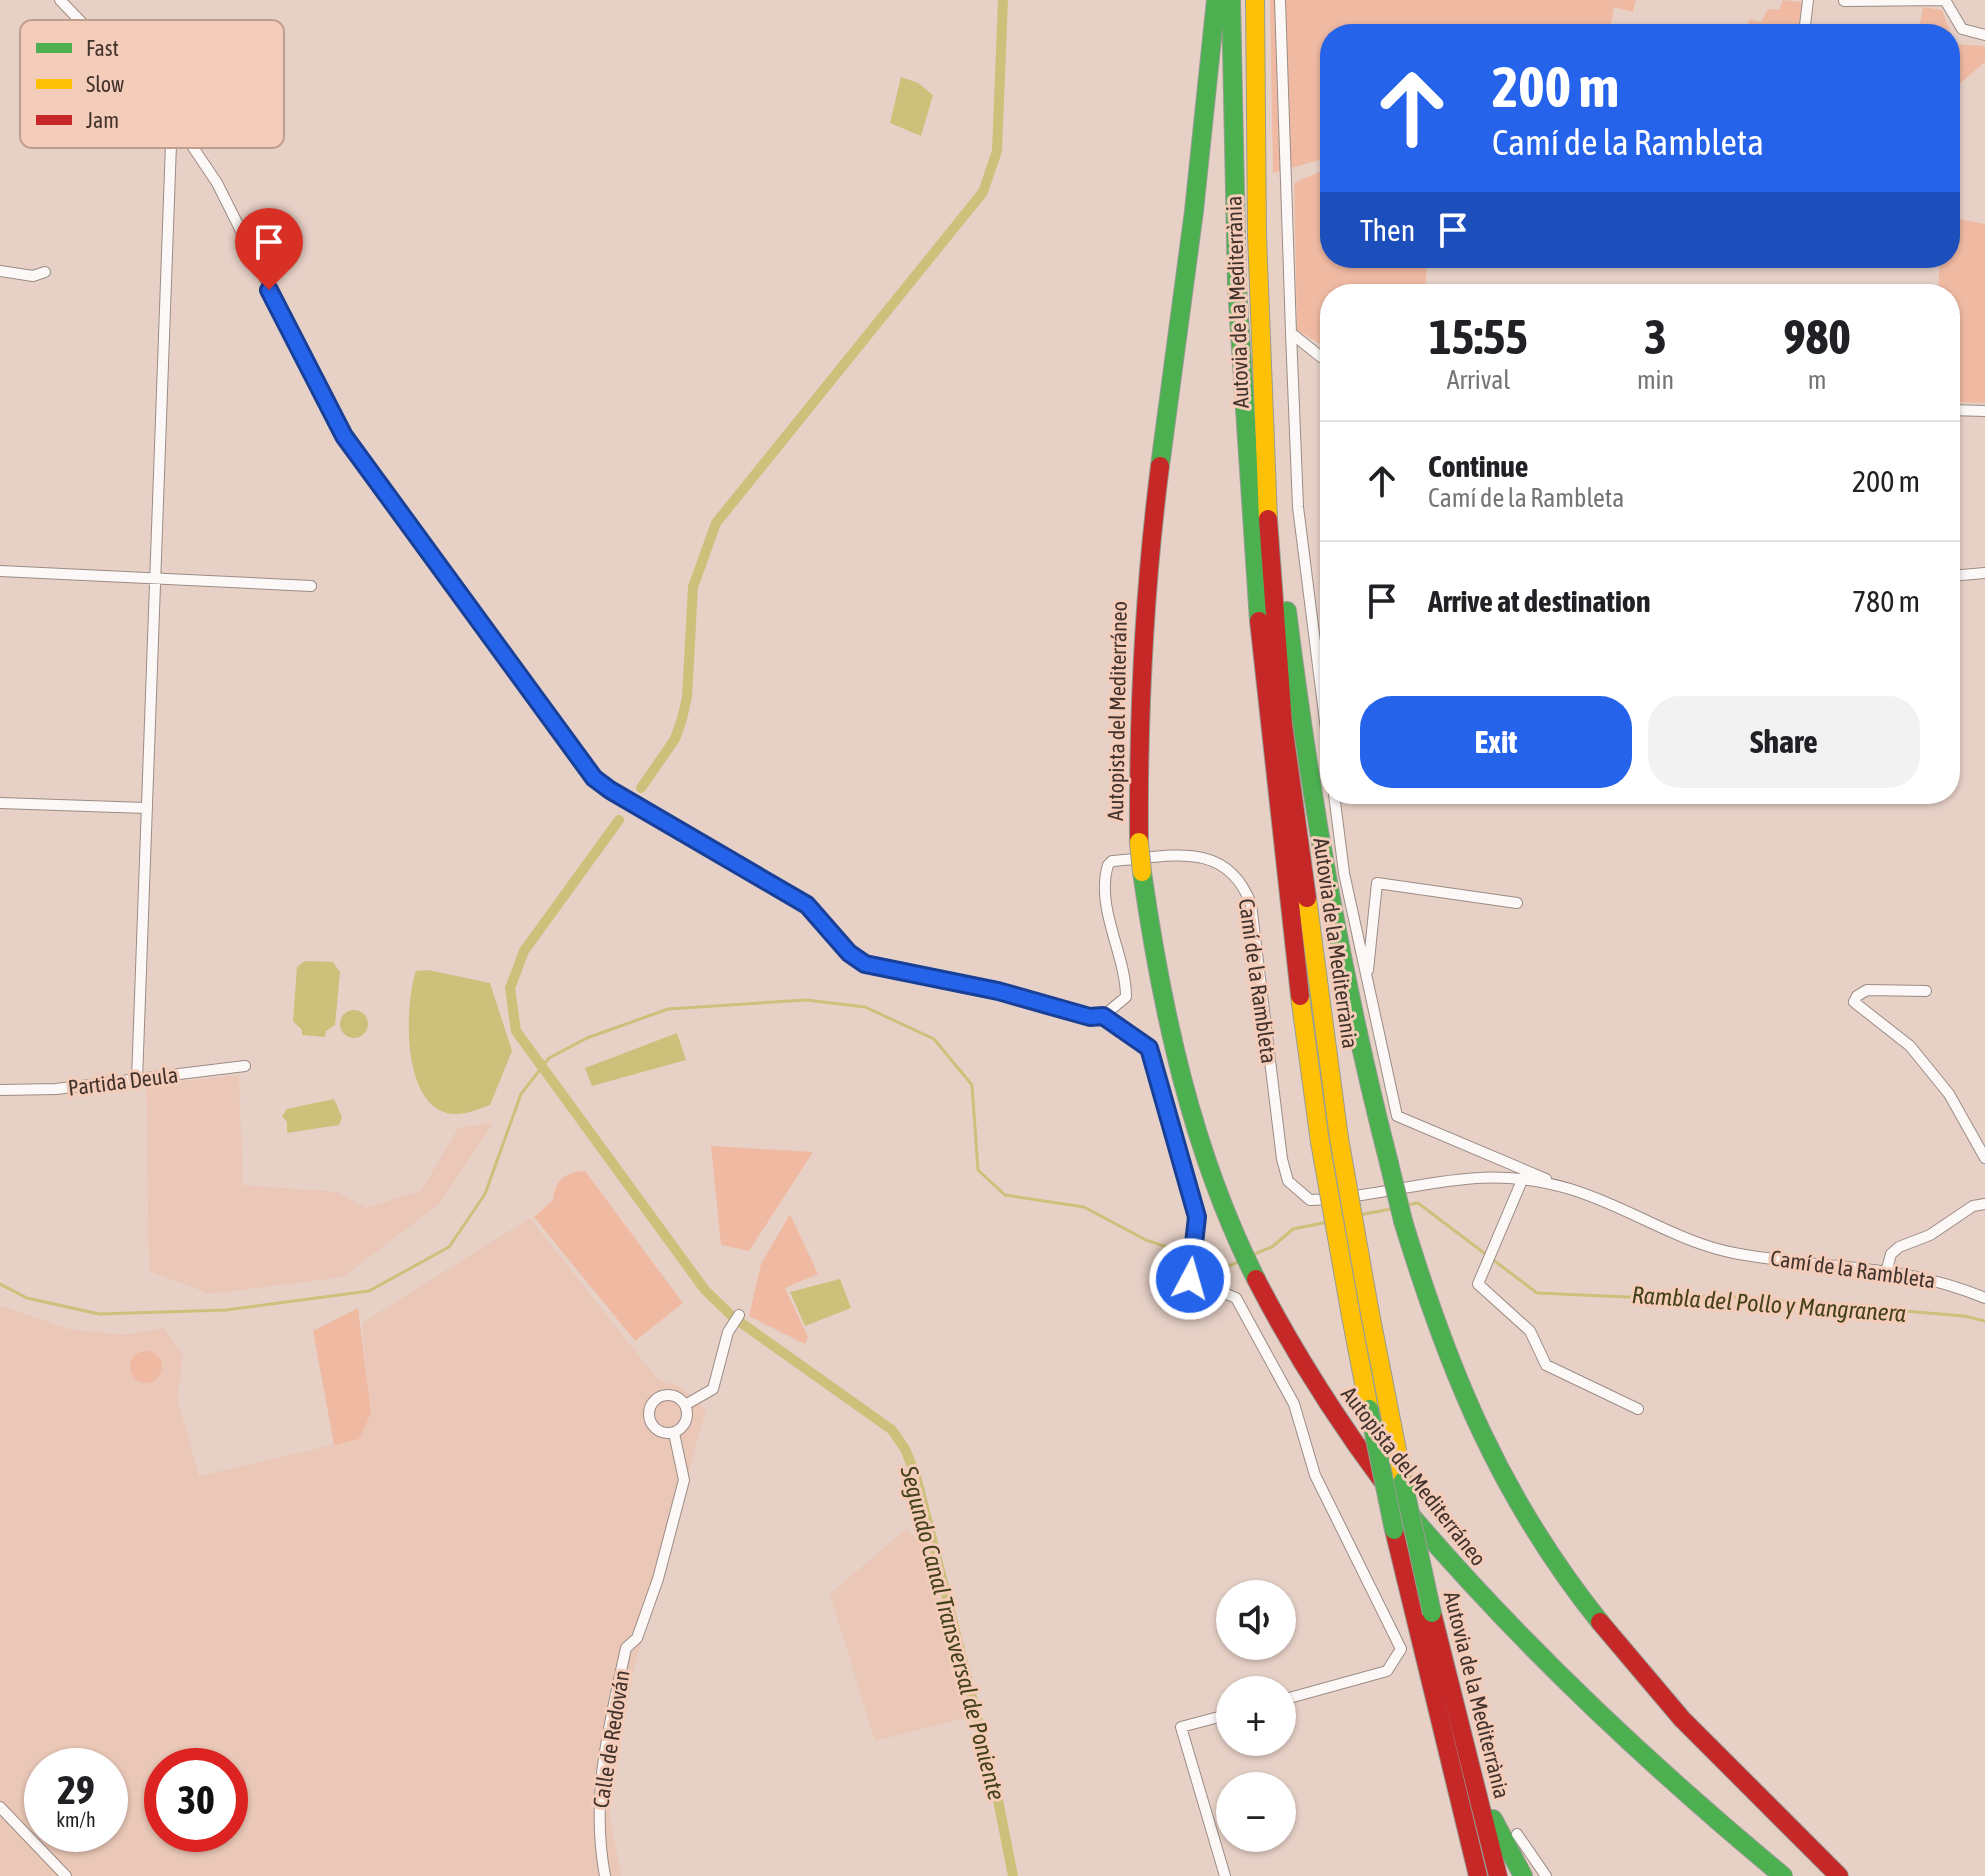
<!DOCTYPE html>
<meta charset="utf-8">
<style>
:root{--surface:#fff;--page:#f2f2f2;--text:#202124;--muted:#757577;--line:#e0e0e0;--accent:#2563eb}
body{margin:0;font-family:"Asap Condensed",sans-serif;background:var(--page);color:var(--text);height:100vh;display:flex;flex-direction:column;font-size:30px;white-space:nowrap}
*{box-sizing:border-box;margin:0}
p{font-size:26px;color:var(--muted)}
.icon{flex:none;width:44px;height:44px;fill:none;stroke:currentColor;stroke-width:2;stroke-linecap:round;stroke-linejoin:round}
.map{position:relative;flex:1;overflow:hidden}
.details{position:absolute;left:1320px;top:284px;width:640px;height:520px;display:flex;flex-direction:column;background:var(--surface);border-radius:32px;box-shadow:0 2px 6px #0004}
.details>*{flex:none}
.guide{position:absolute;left:1320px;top:24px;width:640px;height:244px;border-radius:32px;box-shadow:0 2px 6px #0004;background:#2563eb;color:#fff;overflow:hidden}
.tools{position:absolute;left:1216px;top:1580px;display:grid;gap:16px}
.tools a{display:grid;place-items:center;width:80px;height:80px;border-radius:50%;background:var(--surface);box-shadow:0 2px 6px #0004;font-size:40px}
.speed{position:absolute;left:24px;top:1748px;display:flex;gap:16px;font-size:40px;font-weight:700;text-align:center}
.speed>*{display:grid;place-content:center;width:104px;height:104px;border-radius:50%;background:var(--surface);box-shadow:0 2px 6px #0004;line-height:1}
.speed small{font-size:20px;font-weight:400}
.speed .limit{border:12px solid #d22;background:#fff;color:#111}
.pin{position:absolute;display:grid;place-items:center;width:68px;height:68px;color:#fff;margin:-82px -34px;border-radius:50% 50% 50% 0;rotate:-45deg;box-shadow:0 0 8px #0007}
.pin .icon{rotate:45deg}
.me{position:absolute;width:88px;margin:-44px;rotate:6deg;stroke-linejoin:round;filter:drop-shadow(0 0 6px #0008)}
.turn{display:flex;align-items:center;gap:28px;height:168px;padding:0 40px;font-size:36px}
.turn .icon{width:104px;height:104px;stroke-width:2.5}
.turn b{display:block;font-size:56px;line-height:68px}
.then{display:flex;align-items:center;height:76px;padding:0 40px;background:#0003;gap:16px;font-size:30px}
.eta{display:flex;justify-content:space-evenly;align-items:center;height:136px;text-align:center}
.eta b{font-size:48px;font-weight:700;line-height:56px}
.cta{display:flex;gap:16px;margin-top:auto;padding:16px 40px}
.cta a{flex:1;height:92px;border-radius:32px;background:var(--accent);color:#fff;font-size:32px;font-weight:700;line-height:92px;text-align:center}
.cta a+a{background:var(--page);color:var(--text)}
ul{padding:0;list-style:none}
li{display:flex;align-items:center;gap:24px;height:120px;padding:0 40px;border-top:2px solid var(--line)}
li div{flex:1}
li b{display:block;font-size:30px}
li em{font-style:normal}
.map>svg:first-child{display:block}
.built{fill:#eac7b7;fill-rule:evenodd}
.green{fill:#f0baa2}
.water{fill:#ccc07b}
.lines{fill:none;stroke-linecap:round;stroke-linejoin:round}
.stream{stroke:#ccc07b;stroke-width:3}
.canal{stroke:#ccc07b;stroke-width:10}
.street-casing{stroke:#9c8c84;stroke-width:12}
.fast-casing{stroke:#989d93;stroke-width:20}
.slow-casing{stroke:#989d93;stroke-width:20}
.jam-casing{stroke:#989d93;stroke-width:20}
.street{stroke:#fbf8f7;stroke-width:10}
.fast{stroke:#4caf50;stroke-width:18}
.slow{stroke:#ffc107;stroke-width:18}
.jam{stroke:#c62828;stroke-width:18}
.fast-bridge-casing{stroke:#989d93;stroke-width:20;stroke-linecap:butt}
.slow-bridge-casing{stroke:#989d93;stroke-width:20;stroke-linecap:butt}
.fast-bridge{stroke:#4caf50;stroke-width:18}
.slow-bridge{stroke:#ffc107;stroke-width:18}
.route-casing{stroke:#184099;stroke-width:20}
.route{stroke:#2563eb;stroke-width:14}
.labels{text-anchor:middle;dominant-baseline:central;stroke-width:6;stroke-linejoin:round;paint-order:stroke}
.street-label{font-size:22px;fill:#43332d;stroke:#f4ccba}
.water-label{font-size:24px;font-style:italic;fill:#454119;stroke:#f4ccba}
.key{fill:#f4ccba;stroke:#bf9e90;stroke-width:2}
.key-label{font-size:22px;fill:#43332d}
</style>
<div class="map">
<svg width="1985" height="1876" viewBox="0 0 1985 1876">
<rect width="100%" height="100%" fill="#e7d1c7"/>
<!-- built -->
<path class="built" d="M239,1075L243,1185L337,1192L366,1208L421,1191L458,1128L493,1123L438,1205L343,1277L210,1294L149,1271L146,1085Z
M530,1218L658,1380L681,1387L706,1410L634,1668L609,1810L621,1876H0V1305L68,1329L124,1335L164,1328L183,1355L177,1398L199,1476L359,1439L370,1413L362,1323ZM42,1766H110V1834H42ZM162,1766H230V1834H162Z
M907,1528L927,1551L970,1717L875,1741L830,1594Z"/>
<!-- green -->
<path class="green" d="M1270,0H1636L1633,12L1614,7L1609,34H1330V157L1273,173Z
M1783,0L1802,2L1798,34H1747L1749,19L1761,22L1768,9L1779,10Z
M1923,7L1942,10L1955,44L1985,46V62L1958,85L1950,117V34H1918Z
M1330,167V258H1427L1425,294H1330V350L1297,330L1294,183Z
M1950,217L1985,224V403L1950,402V294H1938L1940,258H1950Z
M711,1146L813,1152L749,1251L721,1245Z
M585,1171L683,1303L635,1341L534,1217L553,1200C555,1180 565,1172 585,1171Z
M790,1214L818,1274L785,1288L808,1337L805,1344L749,1316L761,1264Z
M358,1308L371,1413L359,1439L334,1445L313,1331Z
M130 1367a16 16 0 1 1 32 0a16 16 0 1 1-32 0Z"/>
<!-- water -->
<path class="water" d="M901,77L918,83L933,95L921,136L890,123Z
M305,961L333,962L340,972L335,1025L326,1031L325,1037L302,1035V1030L293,1021L297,967Z
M428,970L490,983L512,1051L490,1105C478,1109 466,1115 454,1114C401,1110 404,1006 416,971Z
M340 1024a14 14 0 1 1 28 0a14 14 0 1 1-28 0Z
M677,1033L686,1060L592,1086L585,1068Z
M334,1099L342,1117L339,1125L287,1133V1122L282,1116L287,1109Z
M840,1279L851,1308L805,1326L790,1292Z"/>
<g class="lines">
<!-- stream -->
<path class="stream" d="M1406,1205L1418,1203L1537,1293L1627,1297L1724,1296L1964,1316L1985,1321
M1359,1215L1391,1209
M1252,1255L1272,1247L1293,1229L1328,1222
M1197,1258L1224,1268L1238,1262
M0,1284L27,1298L99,1314L226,1310L369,1291L449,1247L485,1194L521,1094L549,1058L587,1038L668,1009L806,1000L865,1007L934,1039L972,1085L978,1170L1005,1195L1084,1207L1146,1240L1190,1255"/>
<!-- canal -->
<path class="canal" d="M641,788L675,739L682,719L687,697L693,587L716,523L983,192L997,151L1003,0
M619,820L524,951L510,988L516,1031L705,1290L733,1317L892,1430L905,1449L916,1476L998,1800L1013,1876"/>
<defs>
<path id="street" d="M60,0L172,116L217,183L344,436L594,778L610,790L807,905L849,953L865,964L998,991L1090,1017L1103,1016L1126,997C1126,954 1095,908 1108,865L1112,861C1168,857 1226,838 1251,904L1282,1159L1288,1181L1310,1200L1332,1199
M1280,0L1291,333L1321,357L1330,359
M1844,1L1945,0L1962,29L1985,35
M1804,34L1808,0
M0,271L33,276L45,272
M1291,333L1298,507L1330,761
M1950,410L1985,411
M0,571L311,586
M1950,576L1985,573
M1334,794L1344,873L1397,1116L1546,1179
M0,803L146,808
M1368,970L1377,883L1517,903
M1926,991L1867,990L1857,996L1854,1002L1910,1046L1949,1094L1985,1158
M1103,1016L1149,1048L1197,1217L1190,1279L1236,1298L1294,1404L1315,1475L1401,1649L1387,1671L1282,1700
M137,1080L172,116
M0,1090L56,1089L245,1066
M1523,1178L1478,1284L1530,1331L1546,1365L1638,1409
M1348,1197C1431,1186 1486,1164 1570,1189C1627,1206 1677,1242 1734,1253C1822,1270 1899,1262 1985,1298
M1887,1269L1891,1254L1899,1247L1930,1235L1973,1206L1985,1204
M649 1414a19 19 0 1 1 38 0a19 19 0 1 1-38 0Z
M685,1405L713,1389L728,1332L739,1315
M0,1807L66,1876
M1517,1834L1546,1876
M605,1876C590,1796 609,1727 626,1648L637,1638L658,1579L684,1480L674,1433
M1225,1876L1181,1727L1230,1714"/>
<path id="fast" d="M1231,0L1237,287L1259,621
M1160,466L1194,211L1216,0
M1287,611C1310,797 1342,981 1389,1163
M1142,872C1162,1011 1192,1152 1256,1279
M1403,1221C1449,1372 1500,1497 1600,1622
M1408,1512C1522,1646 1648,1764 1783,1876
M1493,1819L1523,1876"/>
<path id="slow" d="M1255,0L1257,235L1268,519
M1307,898L1339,1138
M1300,996L1320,1142
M1369,1308L1403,1481
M1351,1316L1369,1409"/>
<path id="jam" d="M1268,519L1283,724L1307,898
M1259,621L1300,996
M1139,842C1138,715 1144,591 1160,466
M1256,1279C1294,1353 1337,1420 1387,1487
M1394,1530L1478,1876
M1432,1613L1498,1876
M1600,1622L1682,1719L1839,1876"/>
</defs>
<!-- street casing -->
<use href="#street" class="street-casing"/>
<!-- fast casing -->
<use href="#fast" class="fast-casing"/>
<!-- slow casing -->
<use href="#slow" class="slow-casing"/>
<!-- jam casing -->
<use href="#jam" class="jam-casing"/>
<!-- street -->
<use href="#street" class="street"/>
<!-- fast -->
<use href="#fast" class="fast"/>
<!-- slow -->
<use href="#slow" class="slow"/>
<!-- jam -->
<use href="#jam" class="jam"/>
<defs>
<path id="fast-bridge" d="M1389,1163L1403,1221
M1369,1409L1394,1530
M1403,1481L1432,1613"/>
<path id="slow-bridge" d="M1139,842L1142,872
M1339,1138L1369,1308
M1320,1142L1351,1316"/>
</defs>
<!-- fast-bridge casing -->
<use href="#fast-bridge" class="fast-bridge-casing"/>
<!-- slow-bridge casing -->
<use href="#slow-bridge" class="slow-bridge-casing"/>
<!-- fast-bridge -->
<use href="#fast-bridge" class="fast-bridge"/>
<!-- slow-bridge -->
<use href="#slow-bridge" class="slow-bridge"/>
</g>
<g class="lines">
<defs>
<path id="route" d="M269,290L344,436L594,778L610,790L807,905L849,953L865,964L998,991L1090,1017L1103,1016L1149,1048L1197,1217L1190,1279"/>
</defs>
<!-- route casing -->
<use href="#route" class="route-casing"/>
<!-- route -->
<use href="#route" class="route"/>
</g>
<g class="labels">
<!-- street labels -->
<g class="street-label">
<text transform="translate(1237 302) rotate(-92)">Autovia de la Mediterrània</text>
<text transform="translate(1117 711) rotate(-89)">Autopista del Mediterráneo</text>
<text transform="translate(1336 943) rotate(82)">Autovia de la Mediterrània</text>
<text transform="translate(1258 981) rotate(82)">Camí de la Rambleta</text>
<text transform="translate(123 1081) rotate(-7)">Partida Deula</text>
<text transform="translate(1853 1269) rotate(8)">Camí de la Rambleta</text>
<text transform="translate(1414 1476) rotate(52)">Autopista del Mediterráneo</text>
<text transform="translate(1477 1695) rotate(76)">Autovia de la Mediterrània</text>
<text transform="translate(611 1739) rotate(-81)">Calle de Redován</text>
</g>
<!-- water labels -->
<g class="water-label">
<text transform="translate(1769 1304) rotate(4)">Rambla del Pollo y Mangranera</text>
<text transform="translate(953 1633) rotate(75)">Segundo Canal Transversal de Poniente</text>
</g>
</g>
<!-- legend -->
<rect x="20" y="20" width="264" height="128" rx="12" class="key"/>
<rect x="36" y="43" width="36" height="10" fill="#4caf50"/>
<rect x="36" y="79" width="36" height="10" fill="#ffc107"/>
<rect x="36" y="115" width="36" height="10" fill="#c62828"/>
<g class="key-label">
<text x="86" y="56">Fast</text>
<text x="86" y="92">Slow</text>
<text x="86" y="128">Jam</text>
</g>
</svg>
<div class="tools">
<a><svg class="icon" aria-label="sound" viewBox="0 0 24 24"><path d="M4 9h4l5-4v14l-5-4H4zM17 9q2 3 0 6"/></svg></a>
<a>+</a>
<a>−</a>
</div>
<div class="speed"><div>29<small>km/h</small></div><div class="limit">30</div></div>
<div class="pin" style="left:269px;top:290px;background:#d93025"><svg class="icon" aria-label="arrive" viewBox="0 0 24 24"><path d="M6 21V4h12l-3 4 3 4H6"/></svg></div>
<svg class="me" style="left:1190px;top:1279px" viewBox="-20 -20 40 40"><circle r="17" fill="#2563eb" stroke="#fff" stroke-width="3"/><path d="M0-11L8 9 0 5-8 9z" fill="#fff"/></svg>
<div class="guide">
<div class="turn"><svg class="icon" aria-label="ahead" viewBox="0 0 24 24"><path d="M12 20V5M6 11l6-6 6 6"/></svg><div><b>200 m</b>Camí de la Rambleta</div></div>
<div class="then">Then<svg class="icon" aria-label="arrive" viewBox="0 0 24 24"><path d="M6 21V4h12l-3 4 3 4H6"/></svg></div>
</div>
<section class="details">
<div class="eta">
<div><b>15:55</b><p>Arrival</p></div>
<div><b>3</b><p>min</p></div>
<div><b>980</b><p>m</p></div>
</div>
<ul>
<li><svg class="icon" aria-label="ahead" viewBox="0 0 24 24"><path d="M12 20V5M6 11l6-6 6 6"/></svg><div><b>Continue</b><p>Camí de la Rambleta</p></div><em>200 m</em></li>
<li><svg class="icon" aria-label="arrive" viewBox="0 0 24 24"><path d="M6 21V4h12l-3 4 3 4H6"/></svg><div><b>Arrive at destination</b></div><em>780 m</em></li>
</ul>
<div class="cta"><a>Exit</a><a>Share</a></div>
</section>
</div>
